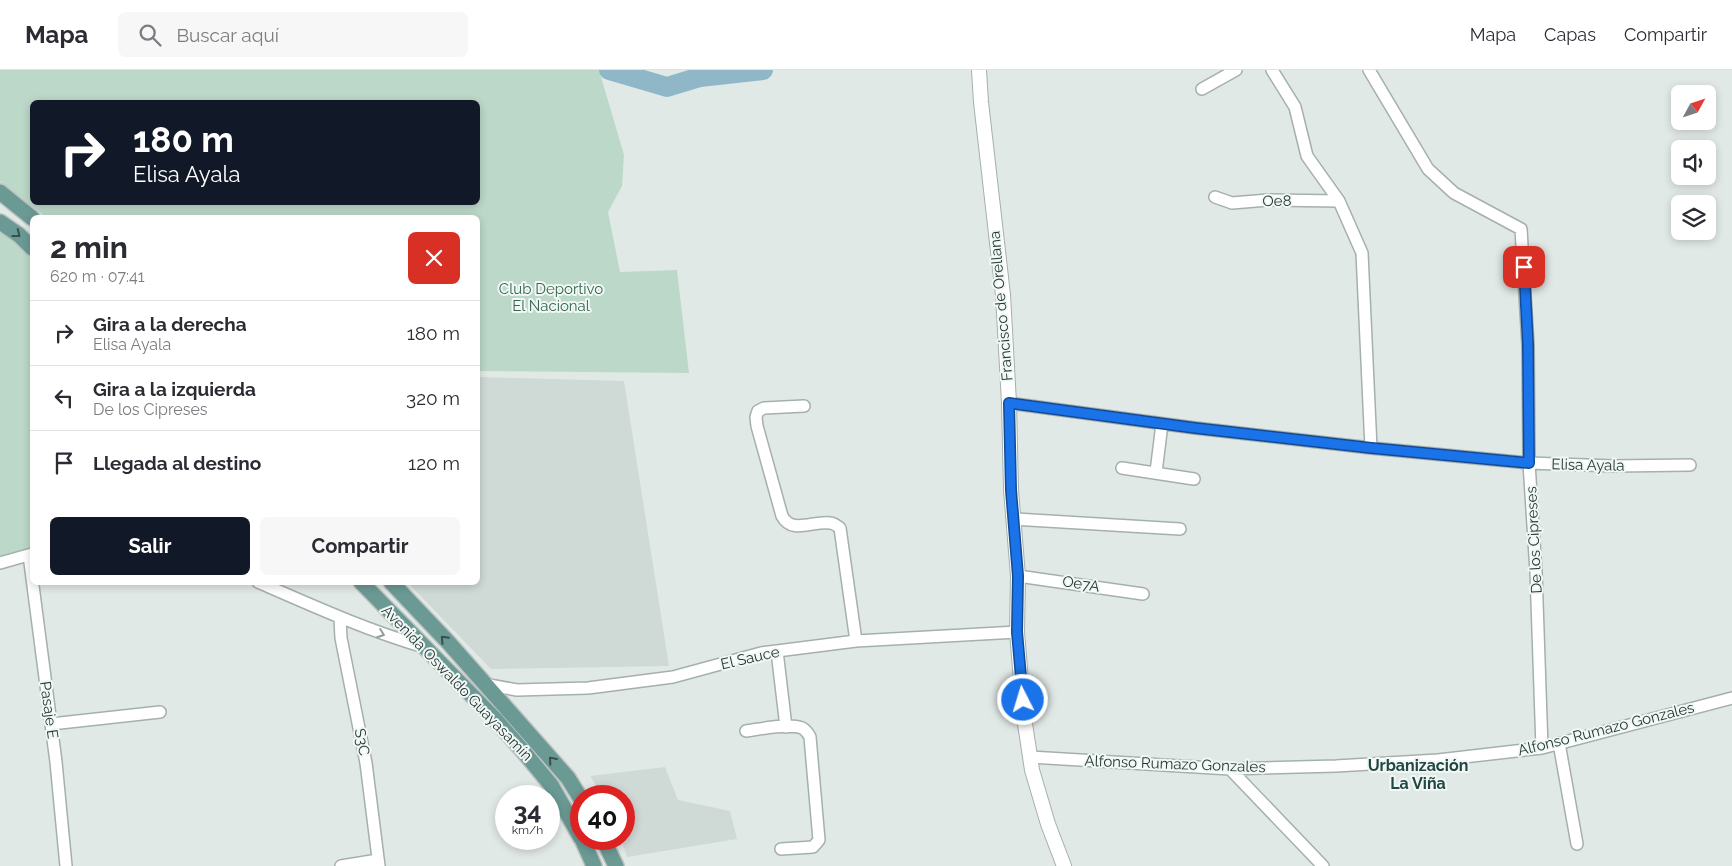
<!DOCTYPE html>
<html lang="es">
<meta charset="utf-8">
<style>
:root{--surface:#fff;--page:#f7f7f7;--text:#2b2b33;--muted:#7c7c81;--line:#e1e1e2;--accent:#111827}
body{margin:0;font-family:Raleway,sans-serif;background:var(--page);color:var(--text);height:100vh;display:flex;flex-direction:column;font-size:19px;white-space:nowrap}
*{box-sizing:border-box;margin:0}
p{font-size:16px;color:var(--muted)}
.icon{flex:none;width:28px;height:28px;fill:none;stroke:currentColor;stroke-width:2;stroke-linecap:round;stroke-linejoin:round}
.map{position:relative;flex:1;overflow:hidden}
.panel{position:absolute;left:30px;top:145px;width:450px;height:370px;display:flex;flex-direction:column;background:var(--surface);border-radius:8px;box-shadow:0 2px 8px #0003}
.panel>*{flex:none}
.hud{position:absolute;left:30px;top:30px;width:450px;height:105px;border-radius:8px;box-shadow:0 2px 8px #0003;background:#111827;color:#fff;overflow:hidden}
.needle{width:32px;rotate:50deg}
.tools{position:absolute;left:1671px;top:15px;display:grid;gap:10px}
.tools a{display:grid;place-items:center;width:45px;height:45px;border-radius:8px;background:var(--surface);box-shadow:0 2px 8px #0003;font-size:25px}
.speed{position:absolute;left:495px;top:715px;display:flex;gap:10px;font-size:25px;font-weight:700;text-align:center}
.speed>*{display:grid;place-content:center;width:65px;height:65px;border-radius:50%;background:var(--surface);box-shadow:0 2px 8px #0003;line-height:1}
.speed small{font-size:12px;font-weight:400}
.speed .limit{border:8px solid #d22;background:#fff;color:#111}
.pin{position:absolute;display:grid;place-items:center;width:42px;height:42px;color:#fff;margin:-21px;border-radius:10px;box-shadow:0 2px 8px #0006}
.me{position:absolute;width:55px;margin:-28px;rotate:355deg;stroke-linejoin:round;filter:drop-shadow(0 0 4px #0008)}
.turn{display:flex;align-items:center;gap:18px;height:105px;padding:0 20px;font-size:22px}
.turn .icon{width:65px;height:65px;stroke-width:2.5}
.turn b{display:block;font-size:35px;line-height:42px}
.round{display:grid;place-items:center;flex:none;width:52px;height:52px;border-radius:8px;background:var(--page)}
.summary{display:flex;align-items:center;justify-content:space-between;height:85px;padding:0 20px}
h1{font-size:30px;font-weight:700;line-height:38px}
.primary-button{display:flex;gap:10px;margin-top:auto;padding:10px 20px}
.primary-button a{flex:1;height:58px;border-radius:8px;background:var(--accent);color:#fff;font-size:20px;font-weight:700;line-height:58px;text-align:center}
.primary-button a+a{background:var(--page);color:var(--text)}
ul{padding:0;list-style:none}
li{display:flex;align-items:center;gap:15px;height:65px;padding:0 20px;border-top:1px solid var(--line)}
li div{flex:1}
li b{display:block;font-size:19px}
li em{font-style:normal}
header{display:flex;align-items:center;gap:30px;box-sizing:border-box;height:70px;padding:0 25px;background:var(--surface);border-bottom:1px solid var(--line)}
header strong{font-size:24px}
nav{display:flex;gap:28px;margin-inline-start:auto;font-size:18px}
.search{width:350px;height:45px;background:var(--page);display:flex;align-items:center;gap:12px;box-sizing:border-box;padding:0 18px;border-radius:8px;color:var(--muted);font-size:19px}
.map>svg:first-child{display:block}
.built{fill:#cfd9d6}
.green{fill:#bcd8c8;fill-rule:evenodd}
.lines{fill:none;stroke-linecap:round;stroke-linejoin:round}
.river{stroke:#8fb7c8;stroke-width:20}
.minor-casing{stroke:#a5b0ae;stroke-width:14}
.tertiary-casing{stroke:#a5b0ae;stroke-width:16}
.primary-casing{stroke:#bdc3c2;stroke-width:18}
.minor{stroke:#fff;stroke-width:11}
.tertiary{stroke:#fff;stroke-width:14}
.primary{stroke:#6b9994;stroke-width:15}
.oneway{stroke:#36504d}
.oneway2{stroke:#929c9a}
.route-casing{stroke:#114b97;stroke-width:12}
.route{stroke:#1a73e8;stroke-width:9}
.labels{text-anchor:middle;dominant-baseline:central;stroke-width:4;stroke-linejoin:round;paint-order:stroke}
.street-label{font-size:15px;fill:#243835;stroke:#f1f7f4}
.park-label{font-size:15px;fill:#336950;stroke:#f1f7f4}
.neighbourhood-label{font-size:16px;font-weight:bold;fill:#224743;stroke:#f1f7f4}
</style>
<header>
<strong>Mapa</strong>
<div class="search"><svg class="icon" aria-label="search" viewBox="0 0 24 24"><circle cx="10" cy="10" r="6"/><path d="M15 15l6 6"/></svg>Buscar aquí</div>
<nav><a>Mapa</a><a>Capas</a><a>Compartir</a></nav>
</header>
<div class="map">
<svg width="1732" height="796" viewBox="0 0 1732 796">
<rect width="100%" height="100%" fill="#e1e9e7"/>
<!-- built -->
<path class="built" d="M478,307L624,311L669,596L491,599L408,513L478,512Z
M665,697L678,730L730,741L737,769L627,787L621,769H624V726H603L590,706Z"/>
<!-- green -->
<path class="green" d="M0,0H599L624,85L622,116L608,142L620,202L677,200L689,303L478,301V148L46,147L0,112ZM32,32H478V132H32Z
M0,156L32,190V482L0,493Z"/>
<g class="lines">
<!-- river -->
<path class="river" d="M609,0L667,17L700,7L763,0"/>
<defs>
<path id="minor" d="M1272,0L1295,37L1307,86L1339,131L1362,183L1371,378
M1369,0L1428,99L1454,123L1521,159L1528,275L1529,393L1536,502L1542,678
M1202,19L1236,0
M1215,127L1232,133L1268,130L1339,131
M1009,333L1195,358L1371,378L1529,393L1614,396L1690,395
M804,336L764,338L758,341L756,347L757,356L782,446C792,465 814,450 830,453C834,453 837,456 840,458L856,571
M1122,398L1194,409
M1156,402L1162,354
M1014,449L1180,459
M29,485L56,692L66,796
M0,493L32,484
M1018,506L1143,524
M258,512C313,536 366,560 424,577
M340,548L341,568L366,693L379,796
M777,581L786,657
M484,614L517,620L588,618L673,607L761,583L777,581L856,571L1017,562
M51,654L160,642
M746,661C761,659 788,653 802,658C806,660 808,663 810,667L819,770L813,777L781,779
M1559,673L1577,774
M1030,687L1230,699L1336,696L1438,690L1542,678L1732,628
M1230,699L1323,796
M341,796L378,790"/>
<path id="tertiary" d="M979,0L981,32L1003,225L1009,333L1011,420L1018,506L1017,562L1024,647L1032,700L1048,754L1064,796"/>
<path id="primary" d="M0,122L32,148
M0,152L19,165L32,178
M361,512L495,649L523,681L551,715L581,768
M391,512L448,572L568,708L581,729
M582,769L594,796
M603,769L616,796"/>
</defs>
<!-- minor casing -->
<use href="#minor" class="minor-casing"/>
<!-- tertiary casing -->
<use href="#tertiary" class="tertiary-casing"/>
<!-- primary casing -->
<use href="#primary" class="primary-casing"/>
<!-- minor -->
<use href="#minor" class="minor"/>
<!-- tertiary -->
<use href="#tertiary" class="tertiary"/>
<!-- primary -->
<use href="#primary" class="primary"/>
</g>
<!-- one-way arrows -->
<defs><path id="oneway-chevron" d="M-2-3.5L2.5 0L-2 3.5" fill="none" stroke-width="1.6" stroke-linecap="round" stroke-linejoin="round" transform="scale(1.25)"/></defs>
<g class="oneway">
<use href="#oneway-chevron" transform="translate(17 164) rotate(38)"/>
<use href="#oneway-chevron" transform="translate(444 569) rotate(-133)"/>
<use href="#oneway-chevron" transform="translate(552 690) rotate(-131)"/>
</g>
<use class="oneway2" href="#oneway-chevron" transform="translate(381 564) rotate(20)"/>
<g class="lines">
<defs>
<path id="route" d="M1023,630L1017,562L1018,506L1011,420L1009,333L1195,358L1371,378L1529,393L1528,274L1524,197"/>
</defs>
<!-- route casing -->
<use href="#route" class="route-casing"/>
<!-- route -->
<use href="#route" class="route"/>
</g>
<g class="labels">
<!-- street labels -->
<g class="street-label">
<text transform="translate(1277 131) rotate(-1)">Oe8</text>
<text transform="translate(1001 236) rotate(-95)">Francisco de Orellana</text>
<text transform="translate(1588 395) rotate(1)">Elisa Ayala</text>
<text transform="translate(1534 470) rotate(-93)">De los Cipreses</text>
<text transform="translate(1081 514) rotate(9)">Oe7A</text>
<text transform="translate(750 588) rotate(-13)">El Sauce</text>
<text transform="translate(457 613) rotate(46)">Avenida Oswaldo Guayasamín</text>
<text transform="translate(49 640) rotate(82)">Pasaje E</text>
<text transform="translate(1606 659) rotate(-14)">Alfonso Rumazo Gonzales</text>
<text transform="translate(362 672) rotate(79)">S3C</text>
<text transform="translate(1175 694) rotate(2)">Alfonso Rumazo Gonzales</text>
</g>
<!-- park labels -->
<g class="park-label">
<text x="551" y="219">Club Deportivo<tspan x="551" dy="17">El Nacional</tspan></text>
</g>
<!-- neighbourhood labels -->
<g class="neighbourhood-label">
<text x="1418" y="695">Urbanización<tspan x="1418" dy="18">La Viña</tspan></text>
</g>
</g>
</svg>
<div class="tools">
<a><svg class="needle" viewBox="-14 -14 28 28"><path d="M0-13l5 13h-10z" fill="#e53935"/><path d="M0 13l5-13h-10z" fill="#7c7c81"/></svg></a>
<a><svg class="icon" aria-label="sound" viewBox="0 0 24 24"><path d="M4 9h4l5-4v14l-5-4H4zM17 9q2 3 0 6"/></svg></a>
<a><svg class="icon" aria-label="layers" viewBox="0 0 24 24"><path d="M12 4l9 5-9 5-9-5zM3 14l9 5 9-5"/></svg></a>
</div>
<div class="speed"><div>34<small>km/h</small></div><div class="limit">40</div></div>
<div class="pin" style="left:1524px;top:197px;background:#d93025"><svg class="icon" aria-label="arrive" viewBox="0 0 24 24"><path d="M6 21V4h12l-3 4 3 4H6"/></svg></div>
<svg class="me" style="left:1023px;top:630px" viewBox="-20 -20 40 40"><circle r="17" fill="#1a73e8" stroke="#fff" stroke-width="3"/><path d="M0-11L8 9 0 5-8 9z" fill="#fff"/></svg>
<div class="hud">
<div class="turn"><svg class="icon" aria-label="right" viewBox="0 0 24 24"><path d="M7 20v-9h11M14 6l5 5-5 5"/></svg><div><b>180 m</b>Elisa Ayala</div></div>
</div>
<section class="panel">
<div class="summary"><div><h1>2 min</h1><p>620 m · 07:41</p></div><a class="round" style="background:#d93025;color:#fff"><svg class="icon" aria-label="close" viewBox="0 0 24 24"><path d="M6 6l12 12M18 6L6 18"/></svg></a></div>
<ul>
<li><svg class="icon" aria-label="right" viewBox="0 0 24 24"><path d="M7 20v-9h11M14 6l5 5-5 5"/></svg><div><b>Gira a la derecha</b><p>Elisa Ayala</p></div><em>180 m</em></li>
<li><svg class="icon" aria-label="left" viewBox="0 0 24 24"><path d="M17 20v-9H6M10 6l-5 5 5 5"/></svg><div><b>Gira a la izquierda</b><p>De los Cipreses</p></div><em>320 m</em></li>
<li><svg class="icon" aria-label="arrive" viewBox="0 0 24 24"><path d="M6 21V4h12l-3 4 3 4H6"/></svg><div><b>Llegada al destino</b></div><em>120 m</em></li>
</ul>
<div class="primary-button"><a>Salir</a><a>Compartir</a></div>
</section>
</div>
